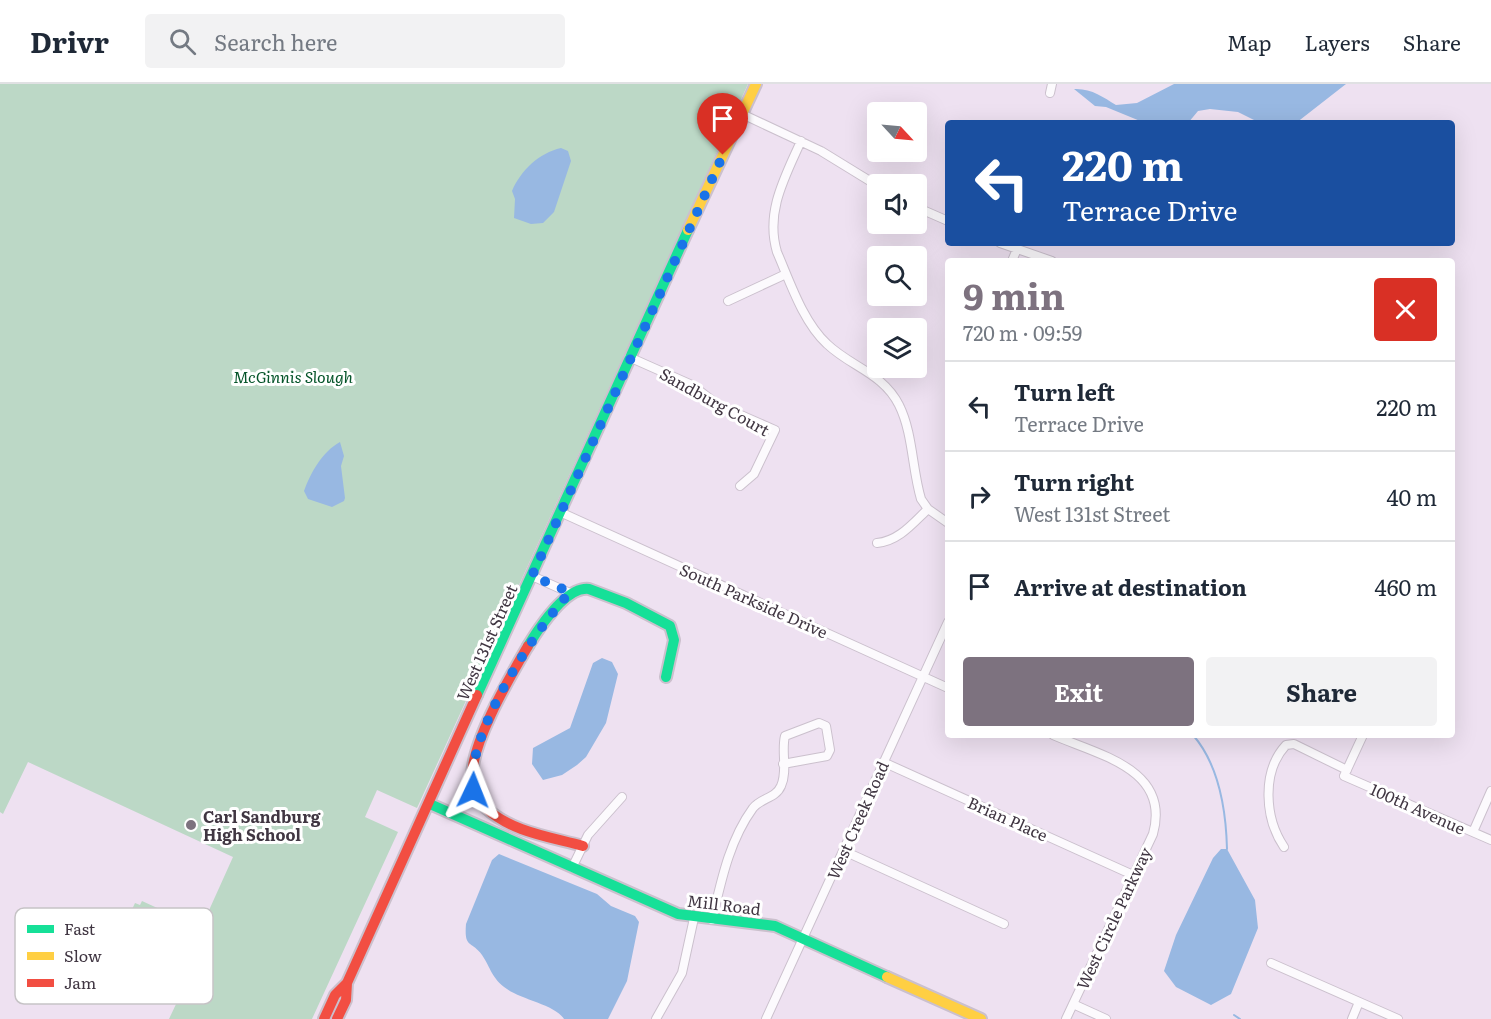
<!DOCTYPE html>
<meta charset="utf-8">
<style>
:root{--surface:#fff;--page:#f2f2f3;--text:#1f2937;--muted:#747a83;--line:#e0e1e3;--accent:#7d727f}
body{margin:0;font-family:Literata,serif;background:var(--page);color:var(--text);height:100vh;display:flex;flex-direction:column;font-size:22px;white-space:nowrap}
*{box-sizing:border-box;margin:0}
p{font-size:20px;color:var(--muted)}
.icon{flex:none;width:33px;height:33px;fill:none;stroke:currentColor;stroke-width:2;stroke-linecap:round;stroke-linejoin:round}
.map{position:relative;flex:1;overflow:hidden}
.details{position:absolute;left:945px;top:174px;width:510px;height:480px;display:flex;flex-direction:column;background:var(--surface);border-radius:6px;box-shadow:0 6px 24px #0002}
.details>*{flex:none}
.banner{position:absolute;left:945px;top:36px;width:510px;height:126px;border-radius:6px;box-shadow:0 6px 24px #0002;background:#1a4fa0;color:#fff;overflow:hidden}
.needle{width:39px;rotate:116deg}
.fabs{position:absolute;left:867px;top:18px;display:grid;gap:12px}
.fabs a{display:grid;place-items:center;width:60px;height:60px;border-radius:6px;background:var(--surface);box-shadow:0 6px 24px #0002;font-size:30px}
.pin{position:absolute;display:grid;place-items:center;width:51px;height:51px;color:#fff;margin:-62px -26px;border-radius:50% 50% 50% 0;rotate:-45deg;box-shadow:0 0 6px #0007}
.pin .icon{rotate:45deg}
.me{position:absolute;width:66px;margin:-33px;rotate:2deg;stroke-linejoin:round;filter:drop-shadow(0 0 4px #0008)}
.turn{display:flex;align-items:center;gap:21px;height:126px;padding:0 18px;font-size:27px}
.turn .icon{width:78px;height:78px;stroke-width:2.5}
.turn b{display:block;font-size:42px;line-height:51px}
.round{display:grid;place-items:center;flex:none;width:63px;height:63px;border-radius:6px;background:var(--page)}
.headline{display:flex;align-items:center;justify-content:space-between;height:102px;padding:0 18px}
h1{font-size:36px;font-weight:700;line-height:45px;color:var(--accent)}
.cta{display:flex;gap:12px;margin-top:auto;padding:12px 18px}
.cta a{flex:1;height:69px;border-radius:6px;background:var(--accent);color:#fff;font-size:24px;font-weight:700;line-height:69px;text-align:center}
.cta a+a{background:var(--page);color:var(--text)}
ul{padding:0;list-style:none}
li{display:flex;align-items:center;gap:18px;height:90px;padding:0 18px;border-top:2px solid var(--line)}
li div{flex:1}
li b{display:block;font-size:22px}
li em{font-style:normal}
header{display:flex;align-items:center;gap:36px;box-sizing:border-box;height:84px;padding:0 30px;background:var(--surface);border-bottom:2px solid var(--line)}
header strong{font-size:28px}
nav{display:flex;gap:33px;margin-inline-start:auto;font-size:21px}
.search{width:420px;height:54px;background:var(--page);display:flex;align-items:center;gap:15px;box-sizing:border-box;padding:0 21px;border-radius:6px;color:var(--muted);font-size:22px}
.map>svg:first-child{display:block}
.green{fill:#bcd8c6}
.water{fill:#98b8e2}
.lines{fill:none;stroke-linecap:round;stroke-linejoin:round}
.stream{stroke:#98b8e2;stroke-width:2}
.street-casing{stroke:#cbc0cd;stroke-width:10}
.fast-casing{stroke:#cbc0cd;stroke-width:14}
.slow-casing{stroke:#cbc0cd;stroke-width:14}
.jam-casing{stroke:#cbc0cd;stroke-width:14}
.street{stroke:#fcfafd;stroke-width:8}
.fast{stroke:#16e098;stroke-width:10}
.slow{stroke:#ffcf43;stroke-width:10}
.jam{stroke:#f24e42;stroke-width:10}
.route{stroke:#1a73e8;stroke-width:10;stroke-dasharray:0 18}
.poi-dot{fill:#7d727f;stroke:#fff;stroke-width:2}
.labels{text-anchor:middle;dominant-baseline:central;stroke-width:6;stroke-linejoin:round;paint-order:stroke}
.park-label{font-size:16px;font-style:italic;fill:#045429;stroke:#fff}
.street-label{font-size:16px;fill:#403642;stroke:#fff}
.poi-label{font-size:16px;font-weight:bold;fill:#403642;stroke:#fff;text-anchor:start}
.key{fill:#fff;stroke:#c6c3c6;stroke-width:1.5}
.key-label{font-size:16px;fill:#403642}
</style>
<header>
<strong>Drivr</strong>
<div class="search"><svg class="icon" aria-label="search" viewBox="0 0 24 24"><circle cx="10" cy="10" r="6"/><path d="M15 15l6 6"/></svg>Search here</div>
<nav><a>Map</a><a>Layers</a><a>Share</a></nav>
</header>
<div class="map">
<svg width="1491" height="935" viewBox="0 0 1491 935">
<rect width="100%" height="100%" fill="#eee1f1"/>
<!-- green -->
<path class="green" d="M0,0H748L417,724L377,706L365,733L398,748L312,935H169L194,882L121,849L135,819L140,821L142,817L201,844L233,773L28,678L3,730L0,728Z
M748,517L790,536L788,540L746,522Z"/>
<!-- water -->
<path class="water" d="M1174,0H1346L1296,39H1260L1238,28L1210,25L1198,27L1188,39H1145L1106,23L1095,22L1074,5C1091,4 1103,13 1116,21L1137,19Z
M561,64L568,67L571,77L554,128L543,139L531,140L514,134L515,115L512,107C521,86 539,69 561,64Z
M340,358L344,372L341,382L345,414L344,417L332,423L308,415L304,407C311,388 322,368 340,358Z
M602,574L612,578L618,590L606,639L586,673L577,681L562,691L543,696L532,680L533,664L570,644L593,579Z
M1221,765H1227L1255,816L1258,844L1231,910L1211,921L1176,903L1164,887L1176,851L1213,774Z
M499,770L597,810L611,822L635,832L639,838L627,897L608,935H564C556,921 520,915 507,905C491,894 491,884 482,871C471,856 464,865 466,840L492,776Z"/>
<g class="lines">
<!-- stream -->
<path class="stream" d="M1193,651C1219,681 1226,725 1227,765
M1234,931L1240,935"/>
<defs>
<path id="street" d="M1050,9L1052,0
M742,30L821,67L878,102
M801,57C785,93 765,128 777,168C790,198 803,238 827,260C851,283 883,289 899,321C913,349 912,385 921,415L928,425L948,439
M916,123L948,137
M1000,159L1052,177
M1012,177L1017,165
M728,217L786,190
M629,273L692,301L718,321L775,346L754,390L740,402
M560,428L948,604
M877,459C899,457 913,439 928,425
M532,492L570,509
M1053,651C1099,671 1171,685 1153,750L1066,935
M1363,651L1344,692L1491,756
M883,678L1133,791
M1473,748L1491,707
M1284,763C1265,735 1261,688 1286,661L1294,660L1347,686
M844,767L1004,840
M572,784L588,751L622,713
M712,836C721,798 729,757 753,724C761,714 776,714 781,702C788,687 781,667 785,652L819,639L826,642L830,666L827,672L783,680
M1271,879L1398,935
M1073,920L1106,935
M656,935L682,889L694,834
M766,935L948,538
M1352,935L1359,918"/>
<path id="fast" d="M528,562C539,544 566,502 589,505L626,519L670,542L674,556L666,593
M477,611L688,146
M430,720L678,830L775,842L887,893"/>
<path id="slow" d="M688,146L756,0
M887,893L981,935"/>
<path id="jam" d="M528,562C510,593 470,660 472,696C472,707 478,716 486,724C511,748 551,753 583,762
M324,935L335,911L347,899
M337,935L346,916L347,899L477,611"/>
</defs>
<!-- street casing -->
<use href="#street" class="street-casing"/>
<!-- fast casing -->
<use href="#fast" class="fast-casing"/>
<!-- slow casing -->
<use href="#slow" class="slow-casing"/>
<!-- jam casing -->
<use href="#jam" class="jam-casing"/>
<!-- street -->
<use href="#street" class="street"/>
<!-- fast -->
<use href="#fast" class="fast"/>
<!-- slow -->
<use href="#slow" class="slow"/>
<!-- jam -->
<use href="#jam" class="jam"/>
</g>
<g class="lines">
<!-- route -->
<path class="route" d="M473,706C465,651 534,548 570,508L532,492L723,71"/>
</g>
<!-- markers -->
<circle class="poi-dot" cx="191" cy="741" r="6"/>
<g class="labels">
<!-- park labels -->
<g class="park-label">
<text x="293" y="292">McGinnis Slough</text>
</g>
<!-- street labels -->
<g class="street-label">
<text transform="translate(715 317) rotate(29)">Sandburg Court</text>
<text transform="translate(754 516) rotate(24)">South Parkside Drive</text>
<text transform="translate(486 558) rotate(-66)">West 131st Street</text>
<text transform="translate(1418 724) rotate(24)">100th Avenue</text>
<text transform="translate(1008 734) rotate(24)">Brian Place</text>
<text transform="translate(857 736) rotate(-66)">West Creek Road</text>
<text transform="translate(724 820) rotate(7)">Mill Road</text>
<text transform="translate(1113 834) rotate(-65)">West Circle Parkway</text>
</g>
<!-- poi labels -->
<g class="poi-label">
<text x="203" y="732">Carl Sandburg<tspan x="203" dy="18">High School</tspan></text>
</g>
</g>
<!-- legend -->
<rect x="15" y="824" width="198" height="96" rx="9" class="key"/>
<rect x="27" y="841" width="27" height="8" fill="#16e098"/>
<rect x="27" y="868" width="27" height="8" fill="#ffcf43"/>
<rect x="27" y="895" width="27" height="8" fill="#f24e42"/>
<g class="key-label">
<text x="64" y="851">Fast</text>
<text x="64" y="878">Slow</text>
<text x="64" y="905">Jam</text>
</g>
</svg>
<div class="fabs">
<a><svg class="needle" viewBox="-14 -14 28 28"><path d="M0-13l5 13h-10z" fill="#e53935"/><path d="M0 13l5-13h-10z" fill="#747a83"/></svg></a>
<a><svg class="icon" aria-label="sound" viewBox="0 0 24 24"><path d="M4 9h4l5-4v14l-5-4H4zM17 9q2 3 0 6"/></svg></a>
<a><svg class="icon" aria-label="search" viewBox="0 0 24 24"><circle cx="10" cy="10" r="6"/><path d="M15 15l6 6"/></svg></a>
<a><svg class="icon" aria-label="layers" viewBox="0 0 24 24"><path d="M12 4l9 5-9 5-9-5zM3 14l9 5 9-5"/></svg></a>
</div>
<div class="pin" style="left:723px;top:71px;background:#d93025"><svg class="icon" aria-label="arrive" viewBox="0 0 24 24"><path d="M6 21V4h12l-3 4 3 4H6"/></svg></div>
<svg class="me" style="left:473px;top:706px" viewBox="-20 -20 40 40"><path d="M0-17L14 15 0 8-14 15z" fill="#1a73e8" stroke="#fff" stroke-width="4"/></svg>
<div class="banner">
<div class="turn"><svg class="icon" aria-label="left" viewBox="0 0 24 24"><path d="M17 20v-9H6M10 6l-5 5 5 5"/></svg><div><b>220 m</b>Terrace Drive</div></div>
</div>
<section class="details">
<div class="headline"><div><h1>9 min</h1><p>720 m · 09:59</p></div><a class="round" style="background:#d93025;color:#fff"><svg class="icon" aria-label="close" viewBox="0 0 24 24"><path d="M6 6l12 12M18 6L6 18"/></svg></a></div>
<ul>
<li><svg class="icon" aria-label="left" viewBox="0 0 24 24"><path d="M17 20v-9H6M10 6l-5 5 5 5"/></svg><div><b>Turn left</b><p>Terrace Drive</p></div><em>220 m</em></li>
<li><svg class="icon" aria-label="right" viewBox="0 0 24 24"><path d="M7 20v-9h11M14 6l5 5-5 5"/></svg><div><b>Turn right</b><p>West 131st Street</p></div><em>40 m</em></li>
<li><svg class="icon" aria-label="arrive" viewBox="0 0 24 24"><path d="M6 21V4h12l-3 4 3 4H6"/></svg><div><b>Arrive at destination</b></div><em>460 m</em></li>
</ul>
<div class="cta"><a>Exit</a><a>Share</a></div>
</section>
</div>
